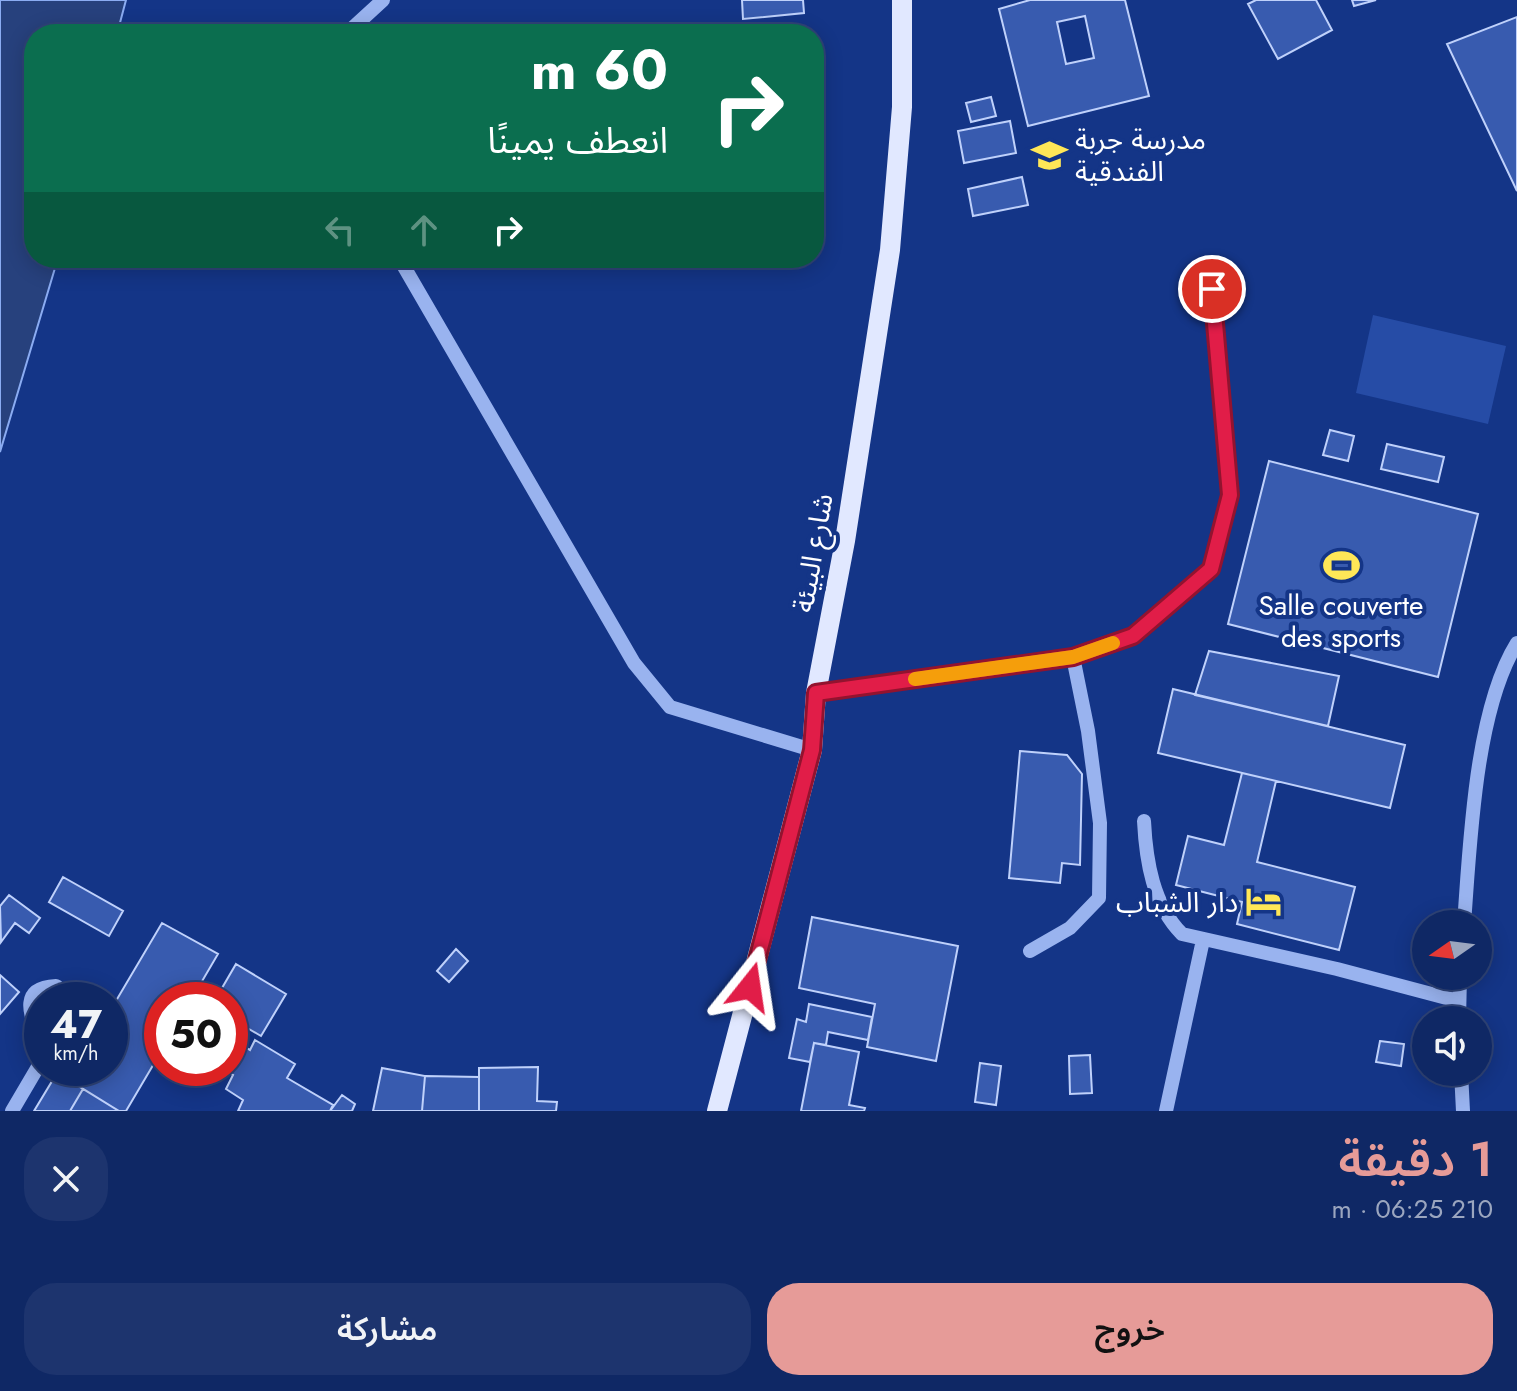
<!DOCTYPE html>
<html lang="ar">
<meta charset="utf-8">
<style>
:root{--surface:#0f2865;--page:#1d346e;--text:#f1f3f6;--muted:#9ba6bf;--line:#2f4479;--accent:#e69b98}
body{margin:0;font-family:Jost,"Noto Sans Arabic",sans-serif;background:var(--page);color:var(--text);direction:rtl;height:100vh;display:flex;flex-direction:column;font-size:30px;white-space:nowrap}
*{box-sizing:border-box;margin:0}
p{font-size:26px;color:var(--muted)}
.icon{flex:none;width:44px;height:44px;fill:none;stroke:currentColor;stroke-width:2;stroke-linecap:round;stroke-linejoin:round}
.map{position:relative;height:1111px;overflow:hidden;direction:ltr}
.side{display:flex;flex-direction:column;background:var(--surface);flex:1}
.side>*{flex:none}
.hud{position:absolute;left:24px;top:24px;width:800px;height:244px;border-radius:32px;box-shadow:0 4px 20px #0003,0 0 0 2px var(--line);direction:rtl;background:#0b6e4f;color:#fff;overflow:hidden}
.needle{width:52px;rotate:256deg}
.controls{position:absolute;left:1412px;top:910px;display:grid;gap:16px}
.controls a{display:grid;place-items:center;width:80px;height:80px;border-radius:50%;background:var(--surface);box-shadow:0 4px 20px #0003,0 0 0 2px var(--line);font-size:40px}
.speed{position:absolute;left:24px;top:982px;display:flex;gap:16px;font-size:40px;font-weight:700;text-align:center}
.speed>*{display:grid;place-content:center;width:104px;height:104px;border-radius:50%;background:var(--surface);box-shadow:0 4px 20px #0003,0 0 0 2px var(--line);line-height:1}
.speed small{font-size:20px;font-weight:400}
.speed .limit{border:12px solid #d22;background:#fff;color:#111}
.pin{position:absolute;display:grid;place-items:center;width:68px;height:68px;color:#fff;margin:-34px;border:4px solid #fff;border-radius:50%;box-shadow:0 2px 8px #0007}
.me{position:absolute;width:88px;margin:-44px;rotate:15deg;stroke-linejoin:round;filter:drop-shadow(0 0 6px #0008)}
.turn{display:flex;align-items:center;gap:28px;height:168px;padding:0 24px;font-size:36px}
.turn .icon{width:104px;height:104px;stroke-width:2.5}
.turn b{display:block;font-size:56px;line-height:68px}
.lanes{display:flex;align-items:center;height:76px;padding:0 24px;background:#0003;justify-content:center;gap:40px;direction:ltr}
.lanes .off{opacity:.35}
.round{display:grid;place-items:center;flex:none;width:84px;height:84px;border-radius:32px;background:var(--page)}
.headline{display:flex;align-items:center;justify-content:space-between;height:136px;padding:0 24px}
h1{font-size:48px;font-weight:600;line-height:60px;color:var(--accent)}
.cta{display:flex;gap:16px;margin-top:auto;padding:16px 24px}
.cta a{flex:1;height:92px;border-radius:32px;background:var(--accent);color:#111;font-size:32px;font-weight:600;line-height:92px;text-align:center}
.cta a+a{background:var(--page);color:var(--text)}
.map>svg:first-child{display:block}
.green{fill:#264ca6}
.water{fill:#27417d;stroke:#8bacf2;stroke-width:2}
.building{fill:#385baf;stroke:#bfd1fb;stroke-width:2;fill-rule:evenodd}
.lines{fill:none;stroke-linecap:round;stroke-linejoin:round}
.minor{stroke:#99b3ef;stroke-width:14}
.major{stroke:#e1e8ff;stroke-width:20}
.route-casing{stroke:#92132f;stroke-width:20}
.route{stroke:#e11d48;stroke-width:14}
.slow{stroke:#f59e0b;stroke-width:14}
.labels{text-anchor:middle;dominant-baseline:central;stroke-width:8;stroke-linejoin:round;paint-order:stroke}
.poi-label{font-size:28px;fill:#fff;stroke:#143587;text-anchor:start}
.street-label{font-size:28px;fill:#fff;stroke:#143587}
</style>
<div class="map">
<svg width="1517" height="1111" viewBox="0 0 1517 1111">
<rect width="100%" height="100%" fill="#143587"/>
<!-- green -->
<path class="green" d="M1373,315L1506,346L1488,424L1356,393Z"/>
<!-- water -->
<path class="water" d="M0,0H126L117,34H34V258H58L0,452Z"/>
<!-- building -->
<path class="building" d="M742,0H803L804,13L743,19Z
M1030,0H1125L1149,96L1028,126L999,9ZM1085,16L1094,58L1066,64L1057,22Z
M1256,0H1316L1332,30L1278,59L1248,4Z
M1352,0H1376L1354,6Z
M1517,17V191L1447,44Z
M991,97L996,116L971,122L966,103Z
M1010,121L1016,153L964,163L958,131Z
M1022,177L1028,205L973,216L968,189Z
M1330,430L1354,436L1348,461L1323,455Z
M1387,444L1444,457L1438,482L1381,469Z
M1269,461L1478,514L1438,677L1228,624Z
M1209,651L1339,676L1328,726L1195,695Z
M1173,689L1405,745L1390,808L1158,753Z
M1020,751L1067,755L1082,774L1080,865L1062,863L1060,883L1009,878Z
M1242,773L1276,781L1257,862L1355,887L1339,950L1237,924L1242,902L1176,885L1188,836L1224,845Z
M63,877L123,911L109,936L49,902Z
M9,895L40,918L29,933L15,923L1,942L0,906Z
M812,917L958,946L936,1061L867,1047L875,1004L799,988Z
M162,923L218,954L191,1000H162V1050L126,1111H119L69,1080L76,1068H110V1011Z
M456,949L468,961L449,982L437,971Z
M236,964L286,994L261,1036L230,1018V1000H215Z
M0,975L19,992L0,1014Z
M809,1004L872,1017L868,1040L828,1032L826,1045L814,1043L810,1062L789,1058L797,1019L806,1022Z
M255,1040L295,1064L287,1078L333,1105L330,1111H238L243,1100L226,1089L233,1075L229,1073L245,1047L250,1050Z
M1380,1041L1404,1044L1401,1066L1376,1062Z
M814,1043L859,1052L849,1105L865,1108L864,1111H801Z
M1090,1055L1092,1093L1070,1094L1069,1056Z
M980,1063L1001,1066L996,1105L975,1102Z
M538,1067L537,1101L557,1102L556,1111H479V1068Z
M382,1068L425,1076L422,1111H373Z
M57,1073L83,1089L70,1111H34Z
M425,1076L479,1077V1111H422Z
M83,1089L119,1111H70Z
M342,1095L355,1104L352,1111H330Z"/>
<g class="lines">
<!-- minor -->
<path class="minor" d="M346,34L383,0
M399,258L634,663L670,707L812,750
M816,693L1073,657L1133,636L1211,569L1230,495L1212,289
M1144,821C1146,861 1153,905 1182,934L1337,969L1458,1001
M1464,924C1470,844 1475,710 1517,643
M1030,951L1070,928L1099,898L1100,823L1088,731L1073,657
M1459,1020L1460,976
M42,1045C33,1020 15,988 56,986L62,991L65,1000
M1461,1072L1463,1111
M12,1111L42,1060
M1166,1111L1203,940"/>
<!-- major -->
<path class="major" d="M717,1111L812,750L816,693L845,541L890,250L902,107V0"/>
</g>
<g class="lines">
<defs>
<path id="route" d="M750,987L812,750L816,693L1073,657L1133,636L1211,569L1230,495L1212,289"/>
</defs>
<!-- route casing -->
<use href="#route" class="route-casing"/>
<!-- route -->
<use href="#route" class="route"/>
<!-- slow -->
<path class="slow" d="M915,679L1073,657L1113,643"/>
</g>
<!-- icons -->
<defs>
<symbol id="school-bare" viewBox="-9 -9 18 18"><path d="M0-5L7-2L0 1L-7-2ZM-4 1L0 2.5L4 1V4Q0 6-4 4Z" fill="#ffe757" stroke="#143587" stroke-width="2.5" paint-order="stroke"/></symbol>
<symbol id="stadium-bare" viewBox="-9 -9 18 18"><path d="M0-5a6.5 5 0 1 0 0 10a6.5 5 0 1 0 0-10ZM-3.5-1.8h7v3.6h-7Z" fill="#ffe757" stroke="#143587" stroke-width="2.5" paint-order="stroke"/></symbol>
<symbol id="hotel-bare" viewBox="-9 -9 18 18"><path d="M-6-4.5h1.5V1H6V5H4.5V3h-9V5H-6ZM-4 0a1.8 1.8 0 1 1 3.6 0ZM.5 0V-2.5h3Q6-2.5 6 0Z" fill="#ffe757" stroke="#143587" stroke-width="2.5" paint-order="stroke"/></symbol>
</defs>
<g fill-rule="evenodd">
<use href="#school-bare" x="1024" y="130" width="51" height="51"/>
<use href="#stadium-bare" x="1316" y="540" width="51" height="51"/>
<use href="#hotel-bare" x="1238" y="876" width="51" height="51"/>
</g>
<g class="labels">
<!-- poi labels -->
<g class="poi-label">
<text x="1075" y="139">مدرسة جربة<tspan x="1075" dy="32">الفندقية</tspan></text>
<text x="1341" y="605" text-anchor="middle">Salle couverte<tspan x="1341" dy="32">des sports</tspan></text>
<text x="1238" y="902" text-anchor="end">دار الشباب</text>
</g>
<!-- street labels -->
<g class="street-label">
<text transform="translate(813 553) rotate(-80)">شارع البيئة</text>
</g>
</g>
</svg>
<div class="controls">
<a><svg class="needle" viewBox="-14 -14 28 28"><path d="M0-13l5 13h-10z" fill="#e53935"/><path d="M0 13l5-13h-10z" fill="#9ba6bf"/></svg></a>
<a><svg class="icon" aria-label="sound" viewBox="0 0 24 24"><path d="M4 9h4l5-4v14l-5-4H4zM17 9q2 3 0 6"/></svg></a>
</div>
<div class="speed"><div>47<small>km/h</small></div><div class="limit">50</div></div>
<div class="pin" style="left:1212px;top:289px;background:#d93025"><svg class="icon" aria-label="arrive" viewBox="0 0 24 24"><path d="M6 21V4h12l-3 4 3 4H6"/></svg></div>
<svg class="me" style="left:750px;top:987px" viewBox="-20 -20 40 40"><path d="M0-17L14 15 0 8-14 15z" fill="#e11d48" stroke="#fff" stroke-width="4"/></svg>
<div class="hud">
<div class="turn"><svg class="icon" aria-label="right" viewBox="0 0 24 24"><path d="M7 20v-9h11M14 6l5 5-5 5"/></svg><div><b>60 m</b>انعطف يمينًا</div></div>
<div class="lanes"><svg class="icon off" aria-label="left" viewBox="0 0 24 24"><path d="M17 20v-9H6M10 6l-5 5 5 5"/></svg><svg class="icon off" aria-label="ahead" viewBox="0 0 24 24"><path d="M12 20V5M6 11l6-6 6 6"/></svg><svg class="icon" aria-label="right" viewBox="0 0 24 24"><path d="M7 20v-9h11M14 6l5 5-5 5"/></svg></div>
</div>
</div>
<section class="side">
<div class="headline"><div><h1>1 دقيقة</h1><p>210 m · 06:25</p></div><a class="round"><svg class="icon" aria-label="close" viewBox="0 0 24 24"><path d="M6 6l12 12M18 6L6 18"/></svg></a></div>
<div class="cta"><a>خروج</a><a>مشاركة</a></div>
</section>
